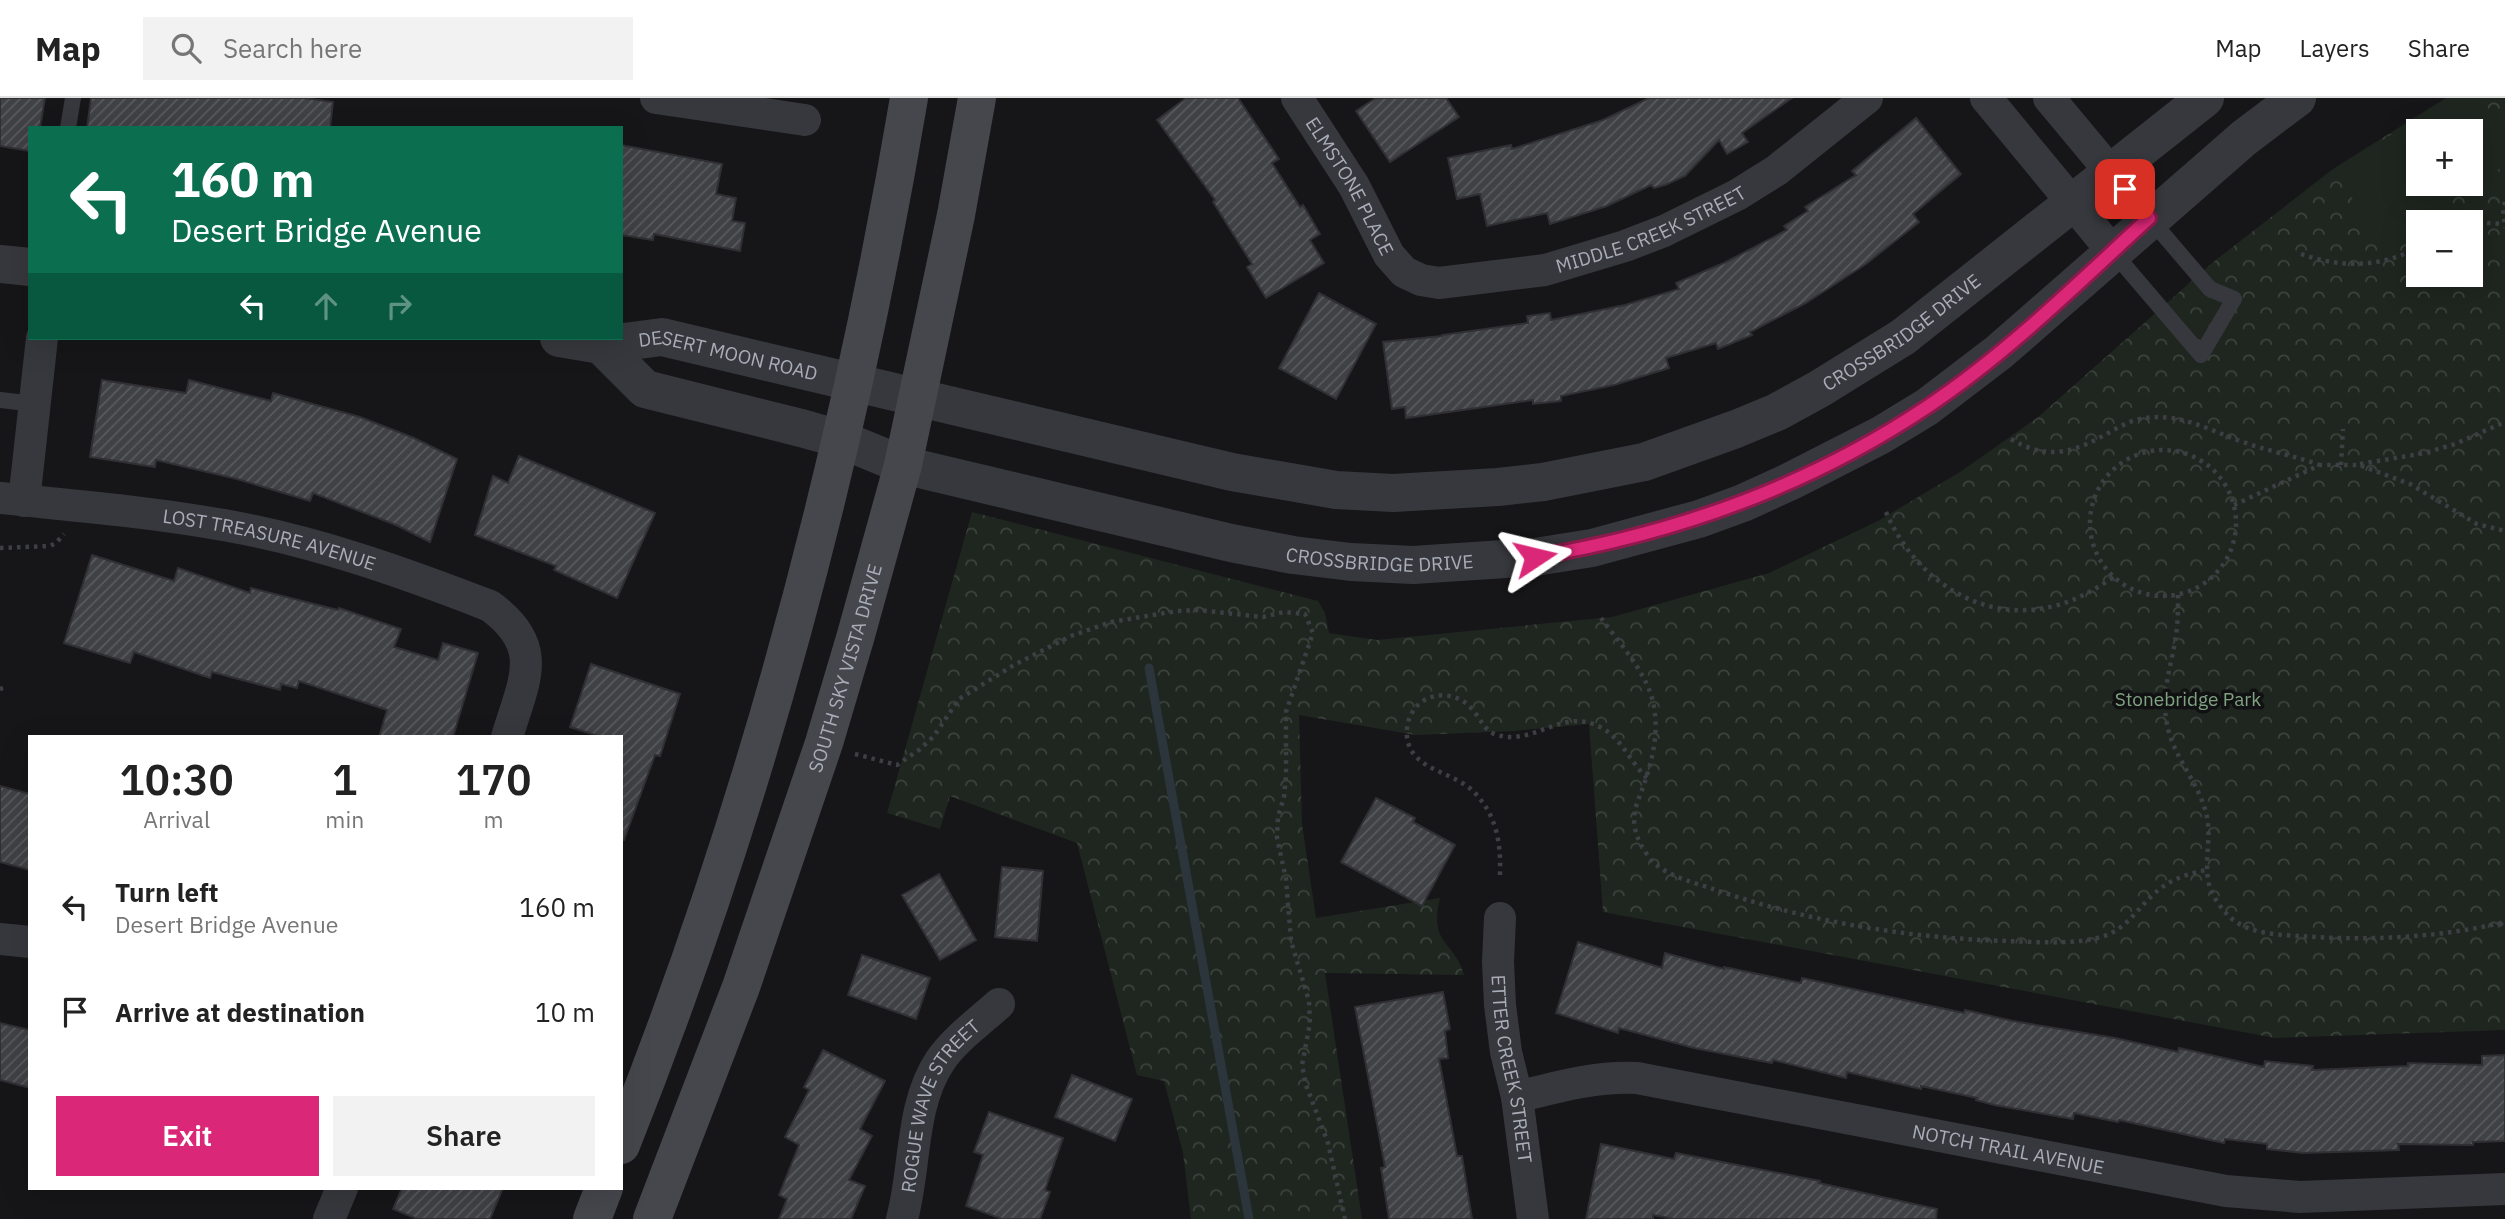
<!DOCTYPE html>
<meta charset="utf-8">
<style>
:root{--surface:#fff;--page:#f2f2f2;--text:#222;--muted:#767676;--line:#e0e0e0;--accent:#db2777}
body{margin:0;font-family:"IBM Plex Sans",sans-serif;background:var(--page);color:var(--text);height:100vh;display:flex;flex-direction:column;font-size:26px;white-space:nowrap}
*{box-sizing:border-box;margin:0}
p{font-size:23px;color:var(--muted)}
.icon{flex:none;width:38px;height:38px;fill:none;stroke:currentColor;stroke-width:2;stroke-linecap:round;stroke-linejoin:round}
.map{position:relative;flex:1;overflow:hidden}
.sheet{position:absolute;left:28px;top:637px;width:595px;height:455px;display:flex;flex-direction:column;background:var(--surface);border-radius:0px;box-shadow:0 7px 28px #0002}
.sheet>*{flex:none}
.guide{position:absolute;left:28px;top:28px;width:595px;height:214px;border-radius:0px;box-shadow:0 7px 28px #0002;background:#0b6e4f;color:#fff;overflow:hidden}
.controls{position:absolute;left:2406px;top:21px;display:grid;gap:14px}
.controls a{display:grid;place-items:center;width:77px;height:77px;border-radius:0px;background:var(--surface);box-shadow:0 7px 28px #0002;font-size:35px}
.pin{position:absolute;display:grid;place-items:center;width:60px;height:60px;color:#fff;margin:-30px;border-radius:14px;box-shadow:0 4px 10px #0006}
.me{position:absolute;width:77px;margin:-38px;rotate:80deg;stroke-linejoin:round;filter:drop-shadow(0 0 5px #0008)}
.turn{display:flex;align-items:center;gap:24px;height:147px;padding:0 28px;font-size:32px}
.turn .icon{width:91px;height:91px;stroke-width:2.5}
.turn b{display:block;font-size:49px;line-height:60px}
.lanes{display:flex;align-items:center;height:66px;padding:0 28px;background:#0003;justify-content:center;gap:35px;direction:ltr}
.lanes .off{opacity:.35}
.eta{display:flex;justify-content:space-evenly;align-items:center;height:119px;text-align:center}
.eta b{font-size:42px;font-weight:600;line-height:49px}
.primary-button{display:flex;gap:14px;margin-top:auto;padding:14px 28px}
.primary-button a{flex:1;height:80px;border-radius:0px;background:var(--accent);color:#fff;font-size:28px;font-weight:600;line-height:80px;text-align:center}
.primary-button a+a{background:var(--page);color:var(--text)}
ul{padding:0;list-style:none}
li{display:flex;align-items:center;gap:21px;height:105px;padding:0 28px}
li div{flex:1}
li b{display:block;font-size:26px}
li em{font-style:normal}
header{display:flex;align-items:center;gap:42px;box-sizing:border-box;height:98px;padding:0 35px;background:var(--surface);border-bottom:2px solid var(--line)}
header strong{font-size:33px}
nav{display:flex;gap:38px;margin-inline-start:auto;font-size:24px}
.search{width:490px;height:63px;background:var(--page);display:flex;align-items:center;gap:18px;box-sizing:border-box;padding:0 24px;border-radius:0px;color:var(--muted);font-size:26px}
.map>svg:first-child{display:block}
.park{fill:url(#park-crowns);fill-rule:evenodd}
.pitch{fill:#1e261f;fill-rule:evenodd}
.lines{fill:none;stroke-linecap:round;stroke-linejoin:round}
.stream{stroke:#2c353c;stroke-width:9}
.building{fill:url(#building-hatch);stroke:#303034;stroke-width:2}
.path{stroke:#3d3f44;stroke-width:4.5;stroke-dasharray:3.5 5;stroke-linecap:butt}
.service{stroke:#37383d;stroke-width:16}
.minor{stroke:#37383d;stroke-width:32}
.tertiary{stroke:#37383d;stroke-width:38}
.secondary{stroke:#45474d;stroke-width:38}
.route-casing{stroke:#8e194d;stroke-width:18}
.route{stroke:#db2777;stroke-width:12}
.labels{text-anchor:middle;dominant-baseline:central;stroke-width:7;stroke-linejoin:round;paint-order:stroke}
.street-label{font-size:19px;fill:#a8adb8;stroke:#111113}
.park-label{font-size:19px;fill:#7fa381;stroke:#111113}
</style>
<header>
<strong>Map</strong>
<div class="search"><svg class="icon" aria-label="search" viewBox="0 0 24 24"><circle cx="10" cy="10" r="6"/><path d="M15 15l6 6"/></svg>Search here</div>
<nav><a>Map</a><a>Layers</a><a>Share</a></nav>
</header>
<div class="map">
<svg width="2505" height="1121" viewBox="0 0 2505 1121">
<defs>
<pattern id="park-crowns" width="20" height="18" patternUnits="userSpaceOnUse" patternTransform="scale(1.75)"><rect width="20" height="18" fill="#1e261f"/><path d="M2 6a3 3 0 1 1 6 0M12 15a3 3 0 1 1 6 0" fill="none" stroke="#3c433d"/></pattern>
<pattern id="building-hatch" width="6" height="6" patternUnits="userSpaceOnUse" patternTransform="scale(1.75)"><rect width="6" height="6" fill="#404145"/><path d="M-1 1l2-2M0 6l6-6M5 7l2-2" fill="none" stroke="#595a5e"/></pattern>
</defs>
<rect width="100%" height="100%" fill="#161618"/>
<!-- park -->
<path class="park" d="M2446,0H2505V932L2275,940L1603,814L1589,626L1513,633L1416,637L1299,617L1302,726L1316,820L1440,800C1428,847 1455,843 1464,877L1325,875L1362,1121H1191L1183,1055L1164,983L1137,977L1077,745L950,698L940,731L887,715L972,414L1318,503L1325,515L1329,535L1377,542L1612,519L1769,475L1878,423L1960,374L2037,320L2212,165L2333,71ZM2418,33H2471V86H2418ZM2418,124H2471V177H2418Z"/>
<!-- pitch -->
<path class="pitch" d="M2447,0H2478L2505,40V67L2383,147L2335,74ZM2418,33H2471V86H2418Z"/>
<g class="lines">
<!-- stream -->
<path class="stream" d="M1149,570L1249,1121"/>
</g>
<!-- building -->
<path class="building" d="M0,0H45L40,30H30V53L0,48Z
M91,0H304L333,4L330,30H87Z
M1186,0H1238L1279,61L1272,65L1300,109L1303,107L1320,136L1310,142L1324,165L1266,200L1247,169L1252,166L1213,104L1215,102L1157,22Z
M1376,0H1446L1459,19L1390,64L1356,13Z
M1649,0H1792L1742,35L1748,44L1727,56L1719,42L1685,78L1665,87L1654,90L1651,87L1607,108L1550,126L1547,115L1487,128L1480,96L1457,101L1448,60L1511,47L1512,51L1603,22Z
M1916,20L1961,76L1913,116L1919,124L1866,166L1806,205L1750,234L1752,237L1718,251L1716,245L1666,260L1669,270L1614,287L1561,298V303L1533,306V302L1406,320L1405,309L1392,311L1383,244L1442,238V237L1528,225L1527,218L1550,215L1551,222L1625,207L1679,191L1676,185L1724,165L1787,132L1784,128L1808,113L1805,109L1856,77L1852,73Z
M621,47L722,66L716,96L736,100L732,123L745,125L740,153L654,136L653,142L621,137Z
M1319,195L1376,226L1336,301L1279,270Z
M102,282L186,295L189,282L271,303L273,295L360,319L414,340L457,361L430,444L396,427L313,395L310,403L237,381L156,362L155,369L90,359Z
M519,358L655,415L617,500L554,472L556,468L475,437L493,378L508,385Z
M92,457L174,483L178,470L250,495L251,490L338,512L339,510L401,531L394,549L438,562L443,545L478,555L453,639H379L387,612L299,583L297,590L281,586L280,592L212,574L210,580L134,554L130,565L64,545Z
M591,566L680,596L660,658L655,657L624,742H621V639H601L570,629Z
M0,688L30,696V772L0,764Z
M1376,700L1415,720L1413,724L1455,747L1422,808L1341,764Z
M1002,769L1043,773L1037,843L995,839Z
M939,776L976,842L940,862L902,797Z
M1578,844L1662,870L1665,855L1724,871V869L1801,885L1802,880L1964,915L1965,912L2013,923L2115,940L2178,954L2179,950L2264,969L2265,963L2313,968L2312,972L2408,968V965L2482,967V958L2505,957V1043L2473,1044V1047L2398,1046L2399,1052L2303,1055L2267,1051V1046L2225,1041L2224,1045L2119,1022L2118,1024L2074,1015L2073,1021L1994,1007L1976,1002L1977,1000L1921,988V991L1847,974L1846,980L1773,962L1772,965L1694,950L1619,930L1618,935L1556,915Z
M862,857L930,880L916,921L848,897Z
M1443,894L1450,931L1445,933L1448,960L1439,961L1457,1058H1462L1472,1121H1389L1381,1070L1385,1069L1355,909Z
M0,925L30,932V990L0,982Z
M823,952L885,983L860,1031L872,1038L849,1082L865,1088L851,1121H779L787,1101L779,1097L799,1047L785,1039L809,992L804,989Z
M1072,977L1132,1001L1115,1043L1055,1019Z
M989,1014L1063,1040L1045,1092L1050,1094L1040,1121H1002L966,1108L983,1057L974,1054Z
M1601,1046L1674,1061L1676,1055L1820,1083L1819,1085L1937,1111L1936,1121H1674L1653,1117V1121H1586Z
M402,1090H503L490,1121H417L393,1111Z"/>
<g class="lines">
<!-- path -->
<path class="path" d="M2505,104L2503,112L2505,130
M2470,124L2504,126
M2301,156C2340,170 2382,170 2418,149
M2011,341C2043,360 2068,357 2101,339C2114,332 2126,324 2140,321C2178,313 2208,332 2243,344C2268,353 2295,358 2320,367
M2090 425a73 73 0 1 1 146 0a73 73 0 1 1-146 0Z
M2360,366L2425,355L2455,346L2505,324
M2341,367L2343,331
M2234,407L2320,367H2359L2410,386L2477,426L2505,433
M1886,414C1914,479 1978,525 2050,509C2074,504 2094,492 2114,479
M0,450L50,448L56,445L64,436
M2178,497C2178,507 2178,518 2177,529C2173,569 2157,597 2170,638C2179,665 2199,687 2206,715C2214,744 2198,775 2216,802C2222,811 2229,820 2238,825C2255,836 2280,837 2300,838C2368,843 2438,840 2505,824
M1601,520C1620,546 1649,577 1654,609C1658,632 1654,655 1647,677C1639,705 1626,717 1641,747C1644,752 1649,760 1653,764C1669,779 1696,785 1716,792C1810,824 1907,840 2007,843C2037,844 2072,847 2101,839C2126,832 2136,812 2154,796C2168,782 2187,776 2206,772
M0,591L3,590
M855,656L897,667L919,652L934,638L959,601L1014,567L1071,538L1111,524L1177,513L1198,512L1263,519L1284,514L1305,516L1313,535L1286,614V678L1284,699L1278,719L1277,740L1286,781L1291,843L1309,903L1310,925L1302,967L1306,987L1328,1045L1345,1121
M1500,777C1501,745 1497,718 1474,694C1454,673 1411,673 1407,639C1406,630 1408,621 1413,613C1426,593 1456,592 1472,611C1481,621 1484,633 1497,637C1535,648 1562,609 1600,629C1621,639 1630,664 1647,680
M2500,825L2505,831"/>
<!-- service -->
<path class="service" d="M68,30L73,0
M2113,154L2201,257L2234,201L2210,191L2151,122
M0,302L35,306"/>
<!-- minor -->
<g class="minor">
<path d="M656,0L805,22"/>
<path id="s1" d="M1297,0L1354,88L1389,157L1404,174L1421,182L1439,185L1545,172L1625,148L1664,133L1737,97L1777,72L1867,0"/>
<path d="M1986,0L2113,154"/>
<path d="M2049,0L2149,120"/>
<path id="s2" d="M0,400C77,408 153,414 229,428C318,444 405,475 490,508C546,549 524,582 507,639"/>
<path d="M24,403L42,240"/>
<path id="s3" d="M1500,820L1498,864L1500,907L1506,954L1517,999L1533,1121"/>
<path d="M0,841L30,844"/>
<path id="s4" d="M1517,999C1557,989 1595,978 1637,980L2226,1093L2300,1099L2505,1091"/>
<path d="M329,1121L342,1090"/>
<path id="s5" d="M902,1121C916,1070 910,1008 940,963C955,941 979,924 999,906"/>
</g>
<!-- tertiary -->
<g class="tertiary">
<path d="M0,166L30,169"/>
<path id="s6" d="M559,240L601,247L662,239L1232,374L1336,392L1393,395L1498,389L1543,384L1644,364L1736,331L1777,314L1819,291L1903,239L2205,0"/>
<path id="s7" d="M601,247L645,291L801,330L840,341L903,367L1231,445L1293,457L1351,464L1413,467L1535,459L1592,450L1699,421L1743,405L1791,383L1881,337L1927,309L1999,254L2244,40L2297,0"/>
</g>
<!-- secondary -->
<g class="secondary">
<path d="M621,1047C755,711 849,356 909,0"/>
<path d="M592,1121L604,1090"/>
<path id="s8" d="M652,1121L741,889L824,645L856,537L903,367L956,117L977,0"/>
</g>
</g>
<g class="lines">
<defs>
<path id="route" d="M1535,459C1674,436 1809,388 1927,309C2008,255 2078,185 2149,120L2125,91"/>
</defs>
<!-- route casing -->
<use href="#route" class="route-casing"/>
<!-- route -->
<use href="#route" class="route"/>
</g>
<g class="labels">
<!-- street labels -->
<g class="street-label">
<text stroke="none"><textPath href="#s1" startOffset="103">ELMSTONE PLACE</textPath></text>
<text stroke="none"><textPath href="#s1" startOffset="462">MIDDLE CREEK STREET</textPath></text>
<text stroke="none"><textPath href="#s6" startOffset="1396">CROSSBRIDGE DRIVE</textPath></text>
<text stroke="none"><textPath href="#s6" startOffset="172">DESERT MOON ROAD</textPath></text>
<text stroke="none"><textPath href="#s2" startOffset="273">LOST TREASURE AVENUE</textPath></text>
<text stroke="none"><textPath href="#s7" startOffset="819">CROSSBRIDGE DRIVE</textPath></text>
<text stroke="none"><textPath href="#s8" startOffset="584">SOUTH SKY VISTA DRIVE</textPath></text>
<text stroke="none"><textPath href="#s3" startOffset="152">ETTER CREEK STREET</textPath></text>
<text stroke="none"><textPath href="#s5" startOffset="122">ROGUE WAVE STREET</textPath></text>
<text stroke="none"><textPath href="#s4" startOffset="500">NOTCH TRAIL AVENUE</textPath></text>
</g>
<!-- park labels -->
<g class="park-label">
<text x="2188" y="601">Stonebridge Park</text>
</g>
</g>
</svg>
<div class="controls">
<a>+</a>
<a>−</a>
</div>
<div class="pin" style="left:2125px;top:91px;background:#d93025"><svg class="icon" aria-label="arrive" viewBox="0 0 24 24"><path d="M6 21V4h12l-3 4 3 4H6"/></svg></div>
<svg class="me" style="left:1535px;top:459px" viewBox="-20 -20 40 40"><path d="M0-17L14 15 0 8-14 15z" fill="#db2777" stroke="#fff" stroke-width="4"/></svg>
<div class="guide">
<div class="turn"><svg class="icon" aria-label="left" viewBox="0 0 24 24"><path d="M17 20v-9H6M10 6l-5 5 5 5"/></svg><div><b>160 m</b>Desert Bridge Avenue</div></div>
<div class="lanes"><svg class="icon" aria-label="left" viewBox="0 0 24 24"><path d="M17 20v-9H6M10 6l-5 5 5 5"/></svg><svg class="icon off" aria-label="ahead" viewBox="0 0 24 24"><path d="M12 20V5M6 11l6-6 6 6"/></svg><svg class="icon off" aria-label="right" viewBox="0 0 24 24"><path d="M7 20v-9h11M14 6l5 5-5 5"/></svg></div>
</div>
<section class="sheet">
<div class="eta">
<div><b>10:30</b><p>Arrival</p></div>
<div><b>1</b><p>min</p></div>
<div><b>170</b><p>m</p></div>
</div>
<ul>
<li><svg class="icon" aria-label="left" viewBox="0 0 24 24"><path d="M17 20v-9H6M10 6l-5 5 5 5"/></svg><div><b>Turn left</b><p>Desert Bridge Avenue</p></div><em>160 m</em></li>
<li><svg class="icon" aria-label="arrive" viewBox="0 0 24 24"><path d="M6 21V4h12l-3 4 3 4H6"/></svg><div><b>Arrive at destination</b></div><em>10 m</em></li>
</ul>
<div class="primary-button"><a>Exit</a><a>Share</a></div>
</section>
</div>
